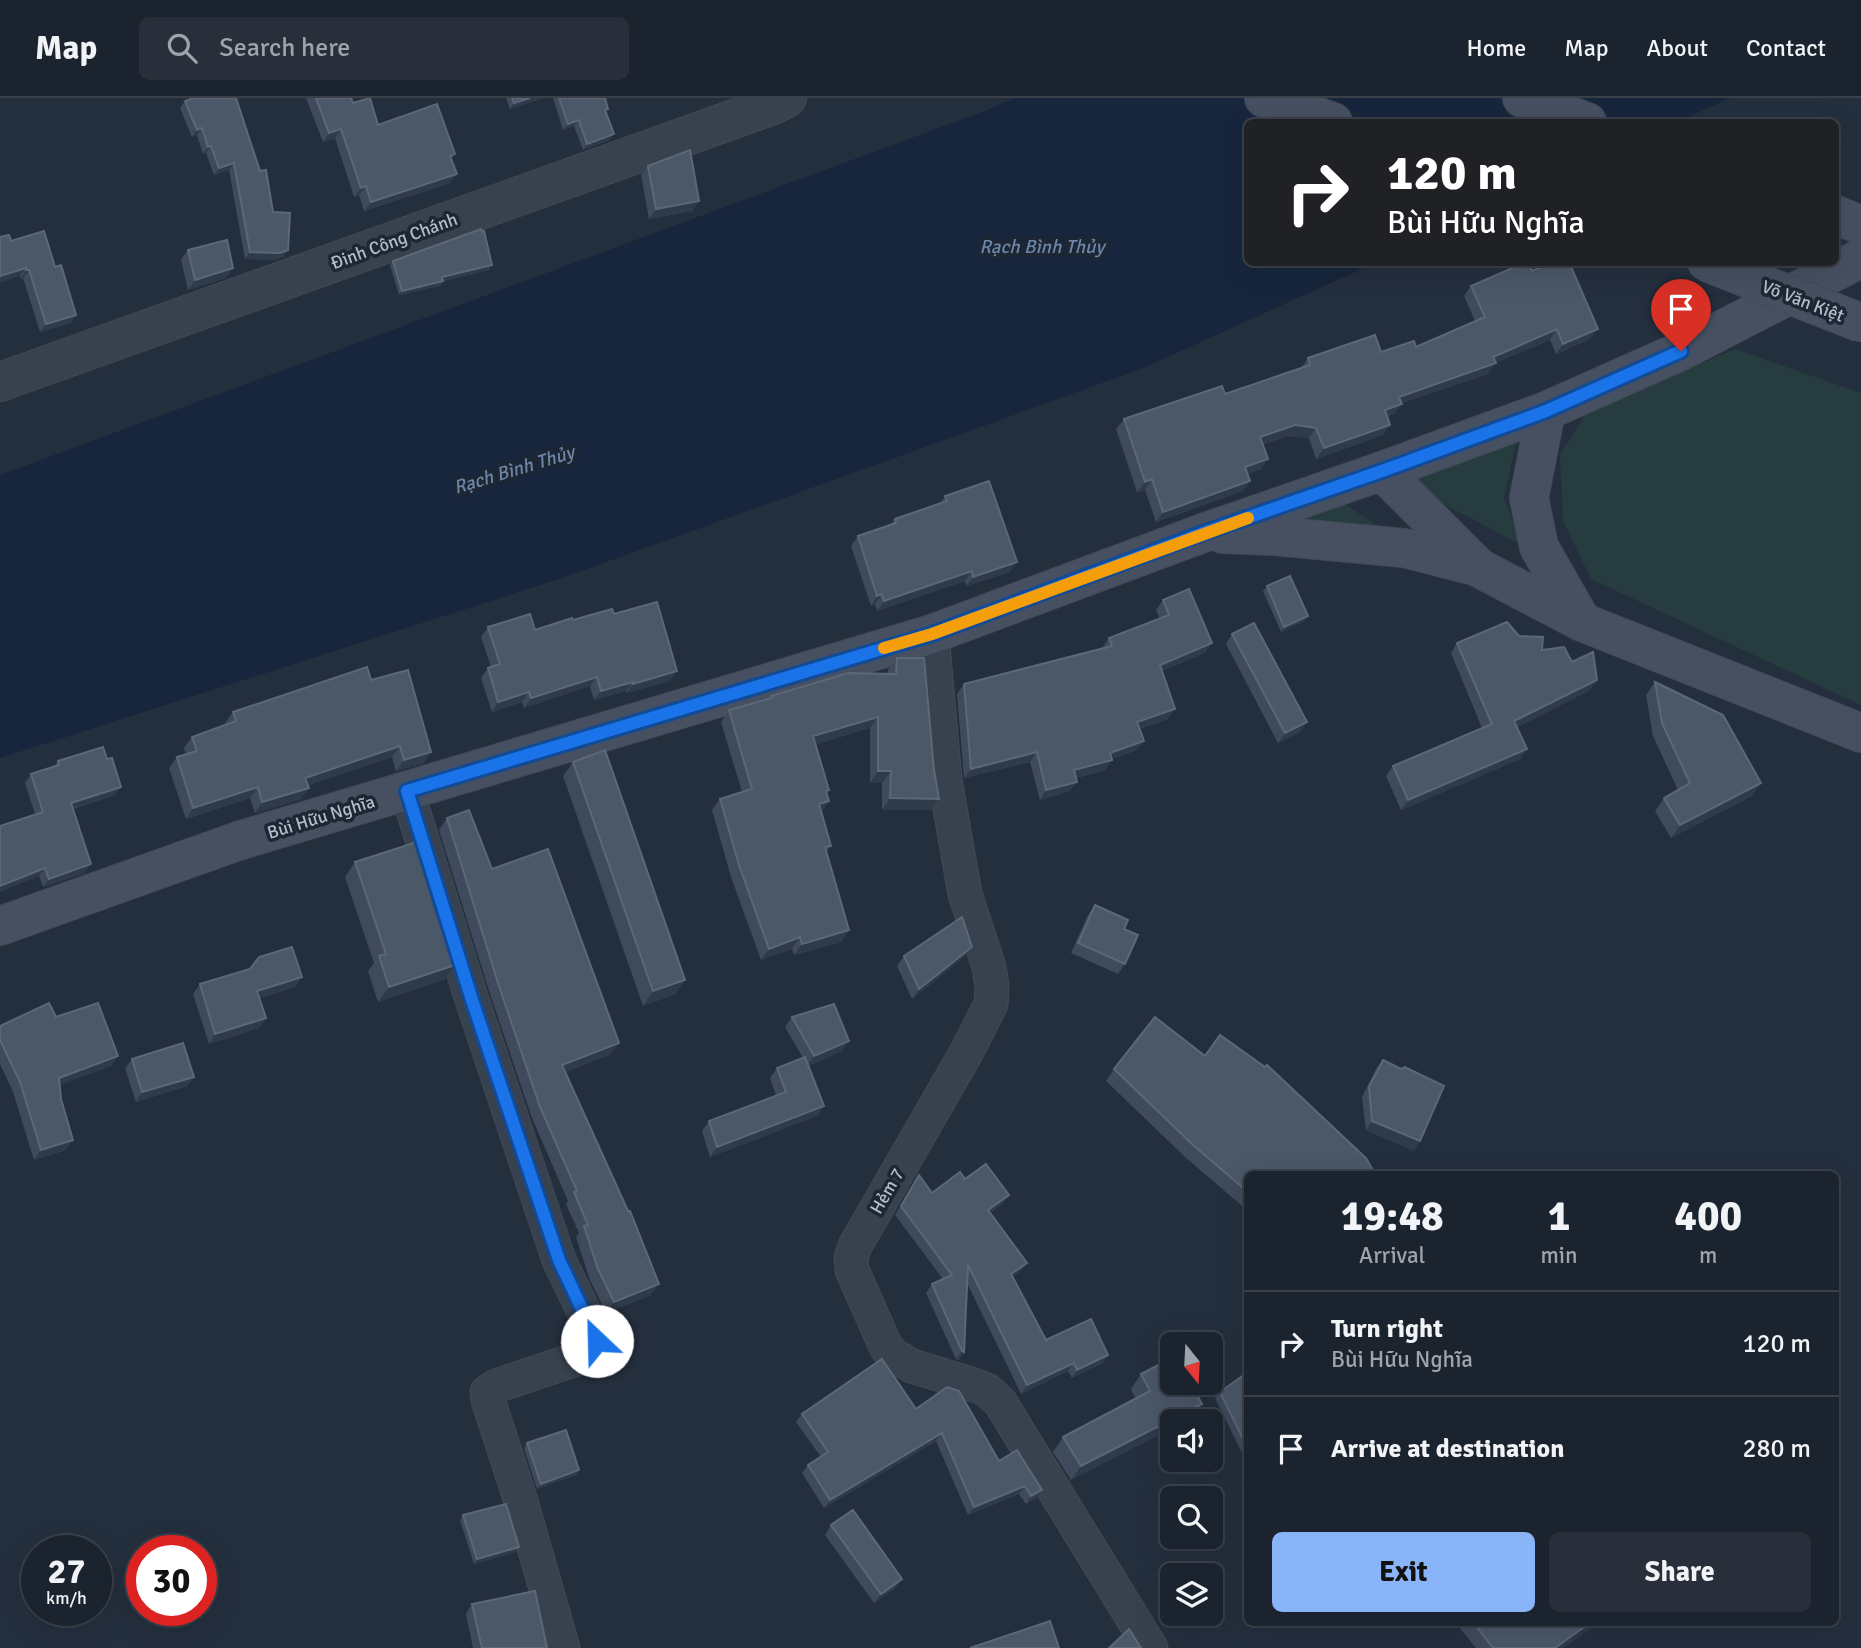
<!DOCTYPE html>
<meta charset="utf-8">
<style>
:root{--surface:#1b232e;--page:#282f3a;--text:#f1f3f6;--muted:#a0a4aa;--line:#39404a;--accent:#8ab4f8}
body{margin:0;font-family:Signika,sans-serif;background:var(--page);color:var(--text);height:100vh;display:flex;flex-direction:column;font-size:26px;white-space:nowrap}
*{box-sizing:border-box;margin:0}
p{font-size:23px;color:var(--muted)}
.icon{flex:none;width:38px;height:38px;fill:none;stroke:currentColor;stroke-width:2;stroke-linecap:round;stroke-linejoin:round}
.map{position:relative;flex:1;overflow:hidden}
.details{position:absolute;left:1244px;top:1073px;width:595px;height:455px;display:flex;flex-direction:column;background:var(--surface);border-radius:10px;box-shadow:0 7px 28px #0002,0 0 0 2px var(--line)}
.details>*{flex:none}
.hud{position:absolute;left:1244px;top:21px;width:595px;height:147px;border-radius:10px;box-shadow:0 7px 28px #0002,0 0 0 2px var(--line);background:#202124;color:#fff;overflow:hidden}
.needle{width:46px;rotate:162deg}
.controls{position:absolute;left:1160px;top:1234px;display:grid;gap:14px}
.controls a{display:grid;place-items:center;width:63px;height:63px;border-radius:10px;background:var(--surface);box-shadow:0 7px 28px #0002,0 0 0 2px var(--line);font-size:35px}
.speed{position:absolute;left:21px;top:1437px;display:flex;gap:14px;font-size:35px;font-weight:700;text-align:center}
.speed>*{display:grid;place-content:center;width:91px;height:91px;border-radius:50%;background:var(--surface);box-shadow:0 7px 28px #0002,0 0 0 2px var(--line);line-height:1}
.speed small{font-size:18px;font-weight:400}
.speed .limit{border:10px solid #d22;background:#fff;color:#111}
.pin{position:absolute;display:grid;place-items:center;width:60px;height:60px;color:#fff;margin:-72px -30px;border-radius:50% 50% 50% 0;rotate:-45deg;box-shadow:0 0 7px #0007}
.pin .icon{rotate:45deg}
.me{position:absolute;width:77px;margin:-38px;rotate:336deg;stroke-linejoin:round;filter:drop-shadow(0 0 5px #0008)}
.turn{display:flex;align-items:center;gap:24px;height:147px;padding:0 28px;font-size:32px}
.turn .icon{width:91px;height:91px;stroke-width:2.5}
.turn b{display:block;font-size:49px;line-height:60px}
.eta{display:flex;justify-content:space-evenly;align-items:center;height:119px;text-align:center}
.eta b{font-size:42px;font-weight:700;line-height:49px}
.action{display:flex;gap:14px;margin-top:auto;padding:14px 28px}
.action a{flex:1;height:80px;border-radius:10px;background:var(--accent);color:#111;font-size:28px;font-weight:700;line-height:80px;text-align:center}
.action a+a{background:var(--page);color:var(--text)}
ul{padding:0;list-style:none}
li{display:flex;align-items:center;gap:21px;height:105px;padding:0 28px;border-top:2px solid var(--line)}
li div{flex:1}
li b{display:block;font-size:26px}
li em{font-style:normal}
header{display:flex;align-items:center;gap:42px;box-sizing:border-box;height:98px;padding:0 35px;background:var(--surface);border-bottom:2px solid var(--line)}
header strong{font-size:33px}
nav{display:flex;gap:38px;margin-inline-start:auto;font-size:24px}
.search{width:490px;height:63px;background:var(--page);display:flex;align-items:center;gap:18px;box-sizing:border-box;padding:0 24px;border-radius:10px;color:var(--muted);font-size:26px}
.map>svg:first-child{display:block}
.green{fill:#263c3f}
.water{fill:#17263c}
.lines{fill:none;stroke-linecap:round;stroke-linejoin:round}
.minor-casing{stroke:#414a57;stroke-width:35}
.tertiary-casing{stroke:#414a57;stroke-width:40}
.secondary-casing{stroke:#414a57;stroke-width:40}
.minor{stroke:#38414e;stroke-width:33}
.tertiary{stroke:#38414e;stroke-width:38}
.secondary{stroke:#465061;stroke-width:38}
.secondary-bridge-casing{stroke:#414a57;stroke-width:40;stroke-linecap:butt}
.secondary-bridge{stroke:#465061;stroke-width:38}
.wall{fill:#3f4b5c}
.shaded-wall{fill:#2f3b4b}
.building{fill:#4b5868;stroke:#5c6777;stroke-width:2}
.route-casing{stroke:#114b97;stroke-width:18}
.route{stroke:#1a73e8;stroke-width:12}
.slow{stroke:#f59e0b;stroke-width:12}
.labels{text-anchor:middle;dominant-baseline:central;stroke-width:7;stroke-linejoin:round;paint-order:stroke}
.street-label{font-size:18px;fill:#b4bcc9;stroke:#1d2633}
.water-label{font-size:19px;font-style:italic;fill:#6d86a8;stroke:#1d2633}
</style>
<header>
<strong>Map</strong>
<div class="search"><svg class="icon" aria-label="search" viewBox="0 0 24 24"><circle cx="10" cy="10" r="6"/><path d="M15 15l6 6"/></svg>Search here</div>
<nav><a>Home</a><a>Map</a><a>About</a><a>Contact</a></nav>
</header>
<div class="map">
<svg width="1861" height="1550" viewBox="0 0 1861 1550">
<rect width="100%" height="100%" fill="#242f3e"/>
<!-- green -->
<path class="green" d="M1735,251L1861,295V607L1591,481L1563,423L1560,356L1587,314Z
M1516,345L1504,400L1522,447L1413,390L1417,380Z
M1342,404L1391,437L1274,426Z"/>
<!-- water -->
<path class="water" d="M1014,0H1730L1677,24H1248V164L1375,165L1141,271L562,480L0,660V377L982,14Z"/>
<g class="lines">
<defs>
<path id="minor" d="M932,536L945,682L965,796L989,869L992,888L991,906L966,955L855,1148L851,1160L852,1172L886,1249L893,1257L912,1268L974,1287L987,1292L1000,1304L1151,1550
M407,693L472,902L559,1162L598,1243L596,1253L591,1256L496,1288L487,1294L488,1302L520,1400L563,1550"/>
<path id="tertiary" d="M0,284L773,7L787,0"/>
<path id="secondary" d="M1264,0L1333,24
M1522,0L1587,24
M1836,117L1861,127
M1546,313L1529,400L1539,449L1582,524
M1382,373L1479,470L1582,524L1861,635
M1223,436L1274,438L1404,450L1478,469
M0,828L238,743L932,536L1203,435L1382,373L1546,313L1681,253L1861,160"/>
</defs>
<!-- minor casing -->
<use href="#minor" class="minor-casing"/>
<!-- tertiary casing -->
<use href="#tertiary" class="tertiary-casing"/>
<!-- secondary casing -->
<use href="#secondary" class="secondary-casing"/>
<!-- minor -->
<use href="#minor" class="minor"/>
<!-- tertiary -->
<use href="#tertiary" class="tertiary"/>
<!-- secondary -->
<use href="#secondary" class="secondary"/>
<defs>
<path id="secondary-bridge" d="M1706,164L1861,225"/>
</defs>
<!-- secondary-bridge casing -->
<use href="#secondary-bridge" class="secondary-bridge-casing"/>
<!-- secondary-bridge -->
<use href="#secondary-bridge" class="secondary-bridge"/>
</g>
<!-- wall -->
<path class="wall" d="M306,0H351L353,5L378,27L455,56L451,61L457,76L450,85L364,113L359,97L354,99L335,40L323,44Z
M506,0H543L510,11Z
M553,0H605L609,42L583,52L574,28L563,32Z
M185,3L273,114L288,152L283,159L275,162L245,161L229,72L214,77L206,55L203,56L197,37L192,39L180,10Z
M648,68L699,103L692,113L649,121L641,77Z
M11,143L71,225L40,234L23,180L21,181Z
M188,152L226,180L188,192L181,161Z
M393,163L489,172L443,183L440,188L399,197L390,167Z
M1532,173L1590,241L1556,256L1550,242L1495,265L1488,276L1401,305L1394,316L1387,319L1383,337L1316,361L1309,340L1288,338L1263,346L1261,371L1248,376L1250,383L1243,393L1156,424L1145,392L1137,394L1116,331L1124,321L1225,296L1301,270L1308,260L1381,254L1416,249L1475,223L1464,198L1471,188Z
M945,398L1010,474L966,488L965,483L877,513L875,506L871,508L851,448L858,438L891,426L895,421L940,406Z
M1267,488L1308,518L1304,523L1281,534L1263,493Z
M1163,502L1205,555L1162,573L1168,621L1140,631L1137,652L1112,661L1105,672L1076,680L1070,693L1040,702L1030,664L964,680L957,596L964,586L1102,550L1109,540L1160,521L1156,512Z
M614,516L670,583L626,595V593L594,602L590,588L524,610L522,604L492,614L481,580L488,570L491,569L481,539L488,529L535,532L573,522Z
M1232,536L1300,634L1278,645L1226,546Z
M1519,538L1542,552L1572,564L1597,582L1590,592L1517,629L1527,651L1520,661L1401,712L1386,678L1393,668L1482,630L1451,555L1457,545Z
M897,560L931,712H882V685H870V630L815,646L827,695L821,714L831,748L826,754L849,832L841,844L794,857L792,851L761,862L731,779L712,712L720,701L742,694L721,624L729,612L768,601L771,598L888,576V572Z
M371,582L424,665L396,673L392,659L308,687L301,701L255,715L250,700L186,721L169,670L177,659L186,656L184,650L192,639L226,627L225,625L233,614Z
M1655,584L1761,685L1752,698L1671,740L1655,713L1664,700L1678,692L1653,638L1646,597Z
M58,663L115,697L73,711L85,775L43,789L39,778L35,716L25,685L31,676L54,669Z
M573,664L685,882L675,896L643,908L563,678Z
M447,720L492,771L611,956L566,974L651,1197L606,1215L590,1182L576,1139L579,1135L566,1106L568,1103L532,1020L490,896L439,732Z
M355,764L455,867L445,881L378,904L368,873L374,865L345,779Z
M1095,807L1124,831L1125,866L1118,876L1071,855L1088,817Z
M972,849L965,858L912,901L897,868L904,858Z
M200,886L295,889L259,900L266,920L259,930L209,946L193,896Z
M56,919L118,958L111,968L59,987L66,1052L34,1062L13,994L0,966V928Z
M792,919L842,953L808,968L824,1008L817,1018L710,1059L702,1033L709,1023L776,997L770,980L777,970L803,960L785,929Z
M1205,958L1248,1076V1113L1185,1059L1106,983L1114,971Z
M132,961L194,979L187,988L136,1004L125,970Z
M1383,962L1420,1043L1414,1053L1366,1032L1362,999L1376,971Z
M919,1077L932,1095L965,1081L1003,1105L990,1115L1021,1173L1012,1179L1046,1242L1103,1265L1072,1280L1068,1273L1021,1296L967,1185L964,1254L959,1262L956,1261L926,1195L932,1186L943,1181L895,1117Z
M1248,1274V1367L1215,1300L1220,1294Z
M1141,1276L1202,1306L1192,1320L1172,1323V1330L1071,1382L1053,1354L1063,1339L1136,1301L1131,1291Z
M916,1311L999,1363L1017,1352L1036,1400L1026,1406L1019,1396L968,1417L936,1343L824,1410L802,1375L808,1367L821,1359L796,1324L802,1316Z
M527,1345L579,1372L576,1377L537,1391L524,1350Z
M463,1417L519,1449L515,1454L474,1466L460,1422Z
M831,1427L902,1481L895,1490L874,1505L825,1437Z
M472,1506L547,1550H473L466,1516Z
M1455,1524H1599L1563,1550H1476Z"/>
<!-- shaded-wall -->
<path class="shaded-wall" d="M530,0H543L510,11L514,5Z
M579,22L574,28L563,32L568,26Z
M202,30L197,37L192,39L197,32Z
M341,31L335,40L323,44L329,35Z
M614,36L609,42L583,52L587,46Z
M211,48L206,55L203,56L208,49Z
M234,65L229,72L214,77L219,70Z
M457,76L450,85L364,113L371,104Z
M366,88L359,97L354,99L361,90Z
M699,103L692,113L649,121L656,111Z
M288,152L283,159L275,162L245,161L250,154Z
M492,167L489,172L443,183L440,188L399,197L402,193L442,179Z
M26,170L20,178L0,185V178Z
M233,170L226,180L188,192L195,182Z
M26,172H29L23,180L21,181Z
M76,217L71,225L40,234L46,226Z
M1557,231L1550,242L1495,265L1488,276L1391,309L1399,299Z
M1598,231L1590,241L1556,256L1563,246Z
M1402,306L1394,316L1378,322L1385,312Z
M1295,327L1316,330L1309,340L1288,338L1253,350L1260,339Z
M1390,327L1383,337L1316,361L1324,350Z
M1268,361L1261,371L1238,379L1245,369Z
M1152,381L1145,392L1137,394L1145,384Z
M1250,383L1243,393L1156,424L1163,414Z
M1017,464L1010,474L966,488L973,479Z
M972,473L965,483L877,513L884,503Z
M882,496L875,506L871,508L877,498Z
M1308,518L1304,523L1281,534L1284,529Z
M1212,545L1205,555L1153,577L1160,567Z
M677,573L670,583L626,595L633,586Z
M597,579L590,588L524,610L531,600Z
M1597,582L1590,592L1508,633L1514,623Z
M633,584L626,593L594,602L601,593Z
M529,594L522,604L492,614L498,604Z
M1175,611L1168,621L1130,634L1137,624Z
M878,619L870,630L805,650L813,638Z
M1307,624L1300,634L1278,645L1285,635Z
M1144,643L1137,652L1105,664L1112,662L1105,672L1067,682L1074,672L1110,655Z
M400,648L392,659L298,691L305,680Z
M1527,651L1520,661L1401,712L1408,702Z
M431,654L424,665L396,673L404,662Z
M1037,654L1030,664L964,680L971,671Z
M878,673H891L882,685H870Z
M1077,684L1070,693L1040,702L1046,692Z
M1761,685L1752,698L1671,740L1680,727Z
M121,689L115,697L65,713L71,705Z
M258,689L250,700L186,721L193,710Z
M309,690L301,701L255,715L262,704Z
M890,700L939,701L931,712H882Z
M829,703L821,715L819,706Z
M91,766L85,775L43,789L49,781Z
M45,770L39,778L0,794V788Z
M849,832L841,844L794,857L802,846Z
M800,839L792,851L761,862L769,851Z
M972,849L965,858L912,901L919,891Z
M455,867L445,881L378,904L389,889Z
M302,879L295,889L250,903L257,893Z
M685,882L675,896L643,908L653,893Z
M266,920L259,930L209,946L215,936Z
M849,943L842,953L807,968L814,958Z
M619,945L611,956L555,978L562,967Z
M118,958L111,968L52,990L59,980Z
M194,979L187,988L136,1004L142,994Z
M824,1008L817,1018L710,1059L717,1049Z
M1372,1023L1420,1043L1414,1053L1366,1032Z
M73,1042L66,1052L34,1062L41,1052Z
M1009,1097L1003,1105L982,1120L988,1112Z
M1027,1165L1021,1173L1005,1184L1011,1176Z
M659,1186L651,1197L606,1215L614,1204Z
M962,1253L964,1254L959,1262L956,1261Z
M1108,1257L1103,1265L1072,1280L1077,1272Z
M1074,1265L1068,1273L1021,1296L1027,1287Z
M1202,1306L1192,1320L1186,1323H1172V1330L1071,1382L1081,1368Z
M942,1335L936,1343L824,1410L830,1402Z
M579,1372L576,1377L537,1391L541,1386Z
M1025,1388L1019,1396L968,1417L974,1409Z
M1042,1392L1036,1400L1026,1406L1031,1398Z
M519,1449L515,1454L474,1466L477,1461Z
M902,1481L895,1490L874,1505L881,1496Z
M1591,1524H1599L1563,1550H1555Z"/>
<!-- building -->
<path class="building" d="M194,0H236L260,73L266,72L273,114L290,115L288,152L280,155L250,154L234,65L219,70L211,48L208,49L202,30L197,32L185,3Z
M316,0H351L353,5L370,0L378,27L437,6L455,56L450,58L457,76L371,104L366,88L361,90L341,31L329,35Z
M512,0H530L514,5Z
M559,0H605L608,11L605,12L614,36L587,46L579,22L568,26Z
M690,52L699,103L656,111L648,68Z
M481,131L482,134L484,133L492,167L442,179L443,183L402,193L393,163Z
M44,133L55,169L61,167L76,217L46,226L29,172H26V170L0,178V139L9,137L11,143Z
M227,142L233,170L195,182L188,152Z
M1526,164H1528L1532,173L1553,164H1569L1598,231L1563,246L1557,231L1493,259L1496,265L1399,299L1402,306L1385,312L1390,327L1324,350L1316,330L1295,327L1260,339L1268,361L1245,369L1250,383L1163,414L1152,381L1145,384L1124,321L1222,288L1225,296L1310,267L1308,260L1375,237L1381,254L1414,243L1416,249L1485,219L1471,188Z
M989,383L1017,464L973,479L972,473L884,503L882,496L877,498L858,438L896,425L895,421L947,403L945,398Z
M1290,478L1308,518L1284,529L1267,488Z
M1189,491L1212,545L1160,567L1175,611L1137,624L1144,643L1110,655L1112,662L1074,672L1077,684L1046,692L1037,654L971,671L964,586L1112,548L1109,540L1169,517L1163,502Z
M657,504L677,573L633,586V584L601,593L597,579L531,600L529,594L498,604L488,570L500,566L488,529L530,516L535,532L572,520L573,522L612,511L614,516Z
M1507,524L1519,538L1543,539L1542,552L1564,549L1572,564L1593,554L1597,582L1514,623L1527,651L1408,702L1393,668L1492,626L1457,545Z
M1254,525L1307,624L1285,635L1232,536Z
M897,560H924L934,672L939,701L890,700L891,673H878V619L813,638L829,692L826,693L829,703L819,706L831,748L825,749L849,832L802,846L800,839L769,851L739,767L720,701L752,691L729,612L772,600L771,598L848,575L896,576Z
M367,569L371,582L408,572L431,654L404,662L400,648L305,680L309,690L262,704L258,689L193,710L177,659L197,653L192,639L236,623L233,614Z
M1655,584L1723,617L1761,685L1680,727L1664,700L1690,685L1662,625Z
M103,649L107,661L112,660L121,689L71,705L91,766L49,781L45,770L0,788V728L43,714L31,676L59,667L58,663Z
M605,652L685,882L653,893L573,664Z
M469,712L492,771L548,751L619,945L562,967L628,1113H630L659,1186L614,1204L598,1171L584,1128L588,1127L574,1094L577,1093L540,1009L498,885L447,720Z
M417,744L455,867L389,889L379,858L386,856L355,764Z
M1095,807L1128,822L1124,831L1138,837L1125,866L1078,845Z
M962,819L972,849L919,891L904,858Z
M292,849L302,879L257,893L266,920L215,936L200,886L250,871L259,859Z
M49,905L56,919L98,905L118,958L59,980L61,1001L73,1042L41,1052L20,984L0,942V928Z
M834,906L849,943L814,958L792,919Z
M1155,919L1205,958L1220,937L1265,969L1267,967L1366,1060L1375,1076H1248V1094L1193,1047L1114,971Z
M183,945L194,979L142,994L132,961Z
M805,959L824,1008L717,1049L709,1023L786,994L777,970Z
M1383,962L1401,971L1405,969L1444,988L1420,1043L1372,1023L1369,989Z
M986,1066L1009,1097L988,1112L1027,1165L1011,1176L1046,1242L1091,1221L1108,1257L1077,1272L1074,1265L1027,1287L968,1167L964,1254L962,1253L932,1186L952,1177L901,1108L919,1077L932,1095L960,1074L965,1081Z
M1172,1260V1284H1190L1202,1306L1081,1368L1063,1339L1150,1293L1141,1276Z
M882,1261L916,1311L947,1289L959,1293L999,1363L1017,1352L1042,1392L1031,1398L1025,1388L974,1409L942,1335L830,1402L808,1367L828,1354L802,1316Z
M1248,1274V1351L1220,1294Z
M566,1332L579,1372L541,1386L527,1345Z
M506,1406L519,1449L477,1461L463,1417Z
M853,1412L902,1481L881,1496L831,1427Z
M535,1493L547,1550H482L472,1506Z
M1050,1523L1059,1550H970Z
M1473,1524H1591L1555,1550H1493Z
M1129,1531L1141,1550H1109Z"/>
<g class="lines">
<defs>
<path id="route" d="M597,1243L559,1162L472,902L407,693L932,536L1203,435L1382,373L1546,313L1681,253"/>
</defs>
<!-- route casing -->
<use href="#route" class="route-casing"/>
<!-- route -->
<use href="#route" class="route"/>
<!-- slow -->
<path class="slow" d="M884,550L932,536L1248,420"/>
</g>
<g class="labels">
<!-- street labels -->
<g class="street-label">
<text transform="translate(394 143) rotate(-20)">Đinh Công Chánh</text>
<text transform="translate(1803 203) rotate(21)">Võ Văn Kiệt</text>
<text transform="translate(321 719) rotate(-17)">Bùi Hữu Nghĩa</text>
<text transform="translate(887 1093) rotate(-60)">Hẻm 7</text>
</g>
<!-- water labels -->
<g class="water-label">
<text x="1042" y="149">Rạch Bình Thủy</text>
<text transform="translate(514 372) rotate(-17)">Rạch Bình Thủy</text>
</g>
</g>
</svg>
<div class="controls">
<a><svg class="needle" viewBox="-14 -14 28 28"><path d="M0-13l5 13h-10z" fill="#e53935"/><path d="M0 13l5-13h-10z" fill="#a0a4aa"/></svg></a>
<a><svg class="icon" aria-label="sound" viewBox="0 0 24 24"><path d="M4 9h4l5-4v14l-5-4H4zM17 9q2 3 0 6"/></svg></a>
<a><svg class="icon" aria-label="search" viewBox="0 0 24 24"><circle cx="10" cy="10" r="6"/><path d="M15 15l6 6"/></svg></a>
<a><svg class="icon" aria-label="layers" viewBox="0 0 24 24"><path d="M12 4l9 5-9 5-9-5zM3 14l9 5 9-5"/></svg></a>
</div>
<div class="speed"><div>27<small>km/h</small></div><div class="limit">30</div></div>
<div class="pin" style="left:1681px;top:253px;background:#d93025"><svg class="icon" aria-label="arrive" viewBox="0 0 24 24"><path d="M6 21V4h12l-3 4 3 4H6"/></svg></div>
<svg class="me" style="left:597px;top:1243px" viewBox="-20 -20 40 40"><circle r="19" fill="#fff"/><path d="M0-13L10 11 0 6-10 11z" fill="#1a73e8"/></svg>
<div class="hud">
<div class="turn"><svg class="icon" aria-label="right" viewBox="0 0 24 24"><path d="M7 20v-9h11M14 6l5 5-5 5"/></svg><div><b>120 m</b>Bùi Hữu Nghĩa</div></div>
</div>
<section class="details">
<div class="eta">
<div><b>19:48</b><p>Arrival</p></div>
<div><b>1</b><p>min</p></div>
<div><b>400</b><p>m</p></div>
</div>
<ul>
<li><svg class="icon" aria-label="right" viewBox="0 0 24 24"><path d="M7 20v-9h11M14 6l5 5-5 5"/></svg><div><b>Turn right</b><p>Bùi Hữu Nghĩa</p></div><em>120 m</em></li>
<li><svg class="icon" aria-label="arrive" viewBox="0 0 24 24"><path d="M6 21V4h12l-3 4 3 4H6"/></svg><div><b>Arrive at destination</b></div><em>280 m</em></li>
</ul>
<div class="action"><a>Exit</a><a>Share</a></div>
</section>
</div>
